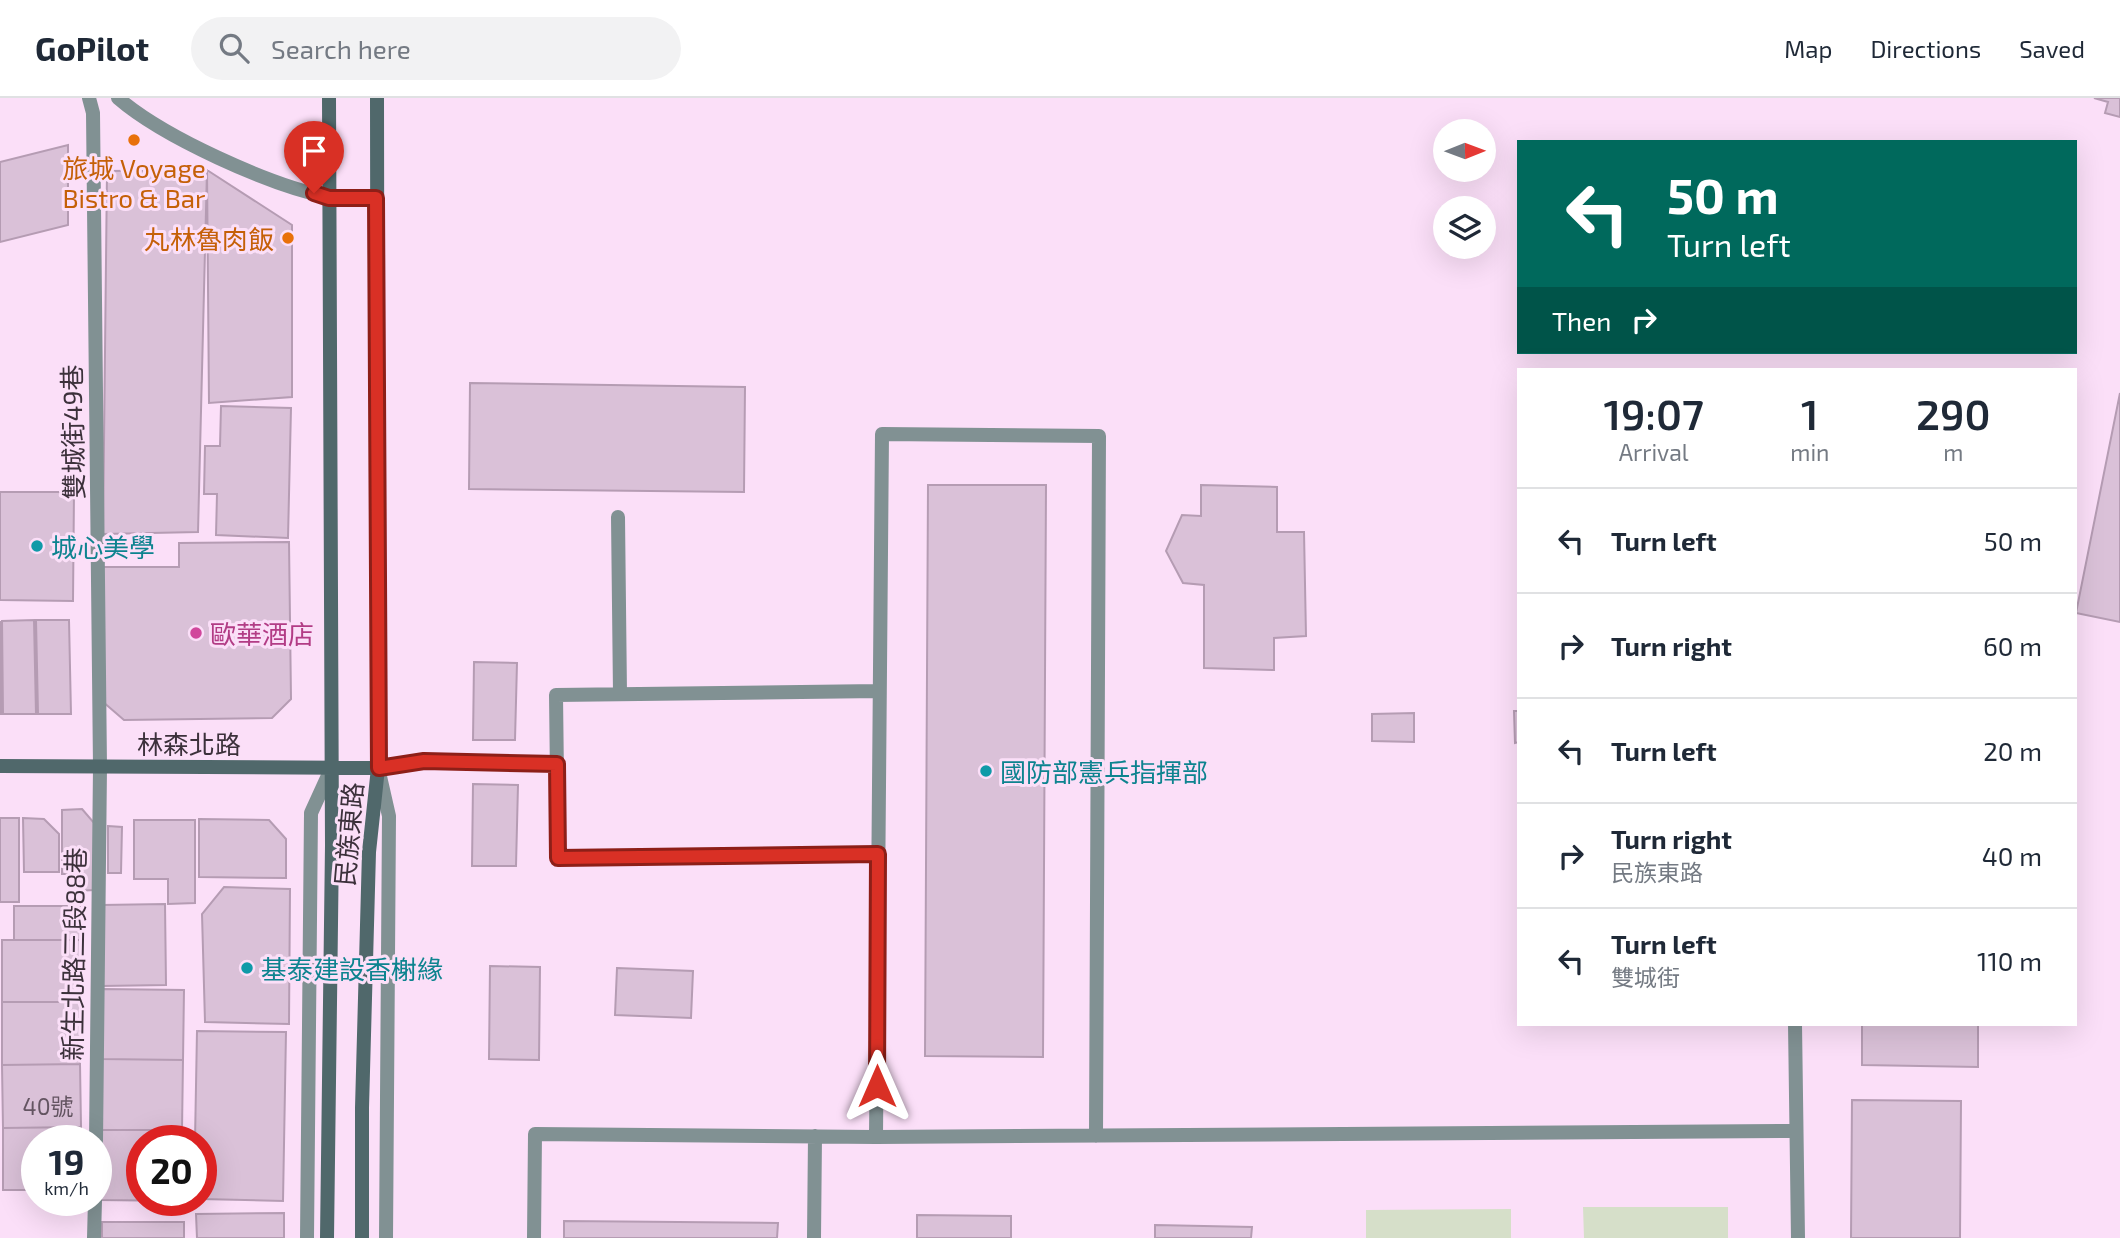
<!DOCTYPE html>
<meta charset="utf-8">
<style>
:root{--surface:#fff;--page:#f2f2f3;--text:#1f2937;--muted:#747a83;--line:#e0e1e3}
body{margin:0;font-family:"Exo 2","Noto Sans TC",sans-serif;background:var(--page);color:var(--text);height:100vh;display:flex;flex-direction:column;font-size:26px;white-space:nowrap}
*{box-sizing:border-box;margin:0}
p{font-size:23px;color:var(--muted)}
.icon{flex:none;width:38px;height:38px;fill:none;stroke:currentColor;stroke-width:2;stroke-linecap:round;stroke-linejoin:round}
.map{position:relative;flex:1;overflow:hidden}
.drawer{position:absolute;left:1517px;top:270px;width:560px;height:658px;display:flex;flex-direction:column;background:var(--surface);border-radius:0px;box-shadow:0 7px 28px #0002}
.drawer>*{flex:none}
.hud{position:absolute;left:1517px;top:42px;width:560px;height:214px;border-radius:0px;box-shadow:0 7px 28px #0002;background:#00695c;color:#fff;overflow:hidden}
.needle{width:46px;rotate:89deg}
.controls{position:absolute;left:1433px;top:21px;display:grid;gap:14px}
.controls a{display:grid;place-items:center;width:63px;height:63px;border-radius:50%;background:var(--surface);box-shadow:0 7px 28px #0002;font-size:35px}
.speed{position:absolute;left:21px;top:1027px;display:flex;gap:14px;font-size:35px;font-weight:700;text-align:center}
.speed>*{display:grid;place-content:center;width:91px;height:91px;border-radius:50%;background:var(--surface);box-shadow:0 7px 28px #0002;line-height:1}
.speed small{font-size:18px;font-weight:400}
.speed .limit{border:10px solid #d22;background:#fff;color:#111}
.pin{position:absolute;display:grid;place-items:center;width:60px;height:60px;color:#fff;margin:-72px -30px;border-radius:50% 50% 50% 0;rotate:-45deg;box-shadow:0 0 7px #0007}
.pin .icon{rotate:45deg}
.me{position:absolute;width:77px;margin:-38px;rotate:0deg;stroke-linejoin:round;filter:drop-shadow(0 0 5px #0008)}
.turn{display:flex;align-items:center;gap:24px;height:147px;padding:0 35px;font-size:32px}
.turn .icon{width:91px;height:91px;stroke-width:2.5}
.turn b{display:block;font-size:49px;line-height:60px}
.then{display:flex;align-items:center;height:66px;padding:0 35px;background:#0003;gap:14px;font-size:26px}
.eta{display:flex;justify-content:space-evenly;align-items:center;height:119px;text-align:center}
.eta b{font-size:42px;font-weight:600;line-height:49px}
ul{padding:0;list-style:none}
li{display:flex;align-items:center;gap:21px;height:105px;padding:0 35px;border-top:2px solid var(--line)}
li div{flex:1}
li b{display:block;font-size:26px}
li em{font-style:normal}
header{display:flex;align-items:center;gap:42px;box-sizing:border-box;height:98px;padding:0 35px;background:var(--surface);border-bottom:2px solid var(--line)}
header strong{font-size:33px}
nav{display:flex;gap:38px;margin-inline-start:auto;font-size:24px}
.search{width:490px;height:63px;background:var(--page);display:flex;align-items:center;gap:18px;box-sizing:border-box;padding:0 24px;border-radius:38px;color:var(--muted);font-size:26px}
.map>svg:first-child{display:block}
.green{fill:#d6dfc9}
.building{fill:#dac1d8;stroke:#b59cb3;stroke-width:2}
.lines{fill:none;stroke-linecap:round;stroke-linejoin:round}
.lane{stroke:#819193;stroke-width:14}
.street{stroke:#819193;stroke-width:14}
.secondary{stroke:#50686b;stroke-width:14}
.route-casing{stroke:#8d1f18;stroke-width:18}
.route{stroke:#d93025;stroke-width:12}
.food-dot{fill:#e8710a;stroke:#fbdff8;stroke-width:2.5}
.culture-dot{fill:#0f9aa8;stroke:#fbdff8;stroke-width:2.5}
.hotel-dot{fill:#d1479c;stroke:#fbdff8;stroke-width:2.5}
.labels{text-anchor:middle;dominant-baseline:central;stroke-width:6;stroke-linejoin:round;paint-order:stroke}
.number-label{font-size:23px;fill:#645562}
.food-label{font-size:26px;fill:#c56008;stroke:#fbdff8}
.street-label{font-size:26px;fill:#3c313b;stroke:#fbdff8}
.culture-label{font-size:26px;fill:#0d838f;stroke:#fbdff8;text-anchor:start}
.hotel-label{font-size:26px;fill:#b23c85;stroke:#fbdff8;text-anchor:start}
</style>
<header>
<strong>GoPilot</strong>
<div class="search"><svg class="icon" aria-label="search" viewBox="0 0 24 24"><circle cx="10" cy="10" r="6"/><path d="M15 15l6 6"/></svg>Search here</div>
<nav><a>Map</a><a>Directions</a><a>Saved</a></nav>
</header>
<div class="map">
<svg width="2120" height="1140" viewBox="0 0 2120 1140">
<rect width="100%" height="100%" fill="#fbdff8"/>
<!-- green -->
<path class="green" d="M1583,1109H1728V1140H1584Z
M1511,1111V1140H1366V1112Z"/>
<!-- building -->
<path class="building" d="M2094,0H2120V19L2105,15L2108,4Z
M68,47V127L0,144V64Z
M207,72L292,127V299L209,305Z
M207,72L198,434L103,436L107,73Z
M470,285L745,289L744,394L469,391Z
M2120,295V524L2076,515Z
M221,308L291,310L288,440L216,437L217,396H204L205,348H220Z
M928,387H1046L1043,959L925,958Z
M1201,387L1277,389V434H1304L1306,538L1274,540V572L1204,570V487L1183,485L1166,453L1182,417L1201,418Z
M0,394H74L73,503L0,502Z
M289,444L291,601L272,620L124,622L102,603L101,469H179V445Z
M34,522L36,616H3L2,523Z
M36,522H69L71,616H38Z
M0,523L2,616H0Z
M474,564L517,565L515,642H473Z
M1514,613H1519V644L1515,645Z
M1414,615V644L1372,643V616Z
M473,686L518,687L516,768H472Z
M82,711L95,726V792L73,793L74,776H62V712Z
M0,720H19V804H0Z
M23,720L44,721L59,736V774H24Z
M199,721L269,722L286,741V780L199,779Z
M134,722H195V805L168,806V781H134Z
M108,728L122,729L121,775H108Z
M224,789L290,791L289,926L205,924L202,816Z
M165,806L166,887L102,888V807Z
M14,808H80V842H14Z
M2,842H80V904H2Z
M490,868L540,869L539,962L489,961Z
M617,870L693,873L691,920L615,917Z
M102,891L184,892L183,962L101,961Z
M2,904H80V966L2,967Z
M1862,926H1978V969L1862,967Z
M197,933L286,934L283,1103L201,1101V1043H195Z
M101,961L183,962L182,1032H101Z
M80,966L81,1029L3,1030L2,967Z
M1852,1002L1961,1003L1960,1140H1851Z
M81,1029V1043H37V1092H3V1030Z
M101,1032H182V1043H142V1102L182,1103L100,1102Z
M284,1115V1140H197L196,1116Z
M917,1117L1011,1118V1140H917Z
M564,1123L778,1125L777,1140H564Z
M102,1124H184V1140H102Z
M1155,1127L1252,1129L1251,1140H1155Z"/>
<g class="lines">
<!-- lane -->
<path class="lane" d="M618,419L620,596
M378,670L424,663L557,666
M878,756L558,760L556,597L879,593
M1795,926L1798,1140
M876,1039L1796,1033
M534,1140L535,1036L876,1039L882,336L1099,338L1096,1038
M814,1140L815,1038"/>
<!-- street -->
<path class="street" d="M89,0L93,15L100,669L96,1043
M118,0C163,39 269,87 328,99C343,103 361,100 376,100
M379,674L389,718L386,1140
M94,1140L95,1102
M307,1140L311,715L332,669"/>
<!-- secondary -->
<path class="secondary" d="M0,668L378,670
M327,1140L332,747L329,0
M362,1140V1010L369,754L378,670L377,0"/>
</g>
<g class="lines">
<defs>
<path id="route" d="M314,95L329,100H376L379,670L424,663L557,666L558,760L878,756L877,988"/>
</defs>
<!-- route casing -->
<use href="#route" class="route-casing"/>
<!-- route -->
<use href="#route" class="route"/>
</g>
<!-- markers -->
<g class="food-dot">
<circle cx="134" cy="42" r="7"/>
<circle cx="288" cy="140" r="7"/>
</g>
<g class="culture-dot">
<circle cx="37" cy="448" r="7"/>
<circle cx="986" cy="673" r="7"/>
<circle cx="247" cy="870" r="7"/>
</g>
<circle class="hotel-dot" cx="196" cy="535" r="7"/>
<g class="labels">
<!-- number labels -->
<g class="number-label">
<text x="48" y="1008">40號</text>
</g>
<!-- food labels -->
<g class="food-label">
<text x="134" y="69">旅城 Voyage<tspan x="134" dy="30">Bistro &amp; Bar</tspan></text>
<text x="274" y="140" text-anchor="end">丸林魯肉飯</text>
</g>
<!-- street labels -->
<g class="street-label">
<text transform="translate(72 334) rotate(-91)">雙城街49巷</text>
<text x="189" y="645">林森北路</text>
<text transform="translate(348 736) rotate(-85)">民族東路</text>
<text transform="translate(73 856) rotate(-89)">新生北路三段88巷</text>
</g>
<!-- culture labels -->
<g class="culture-label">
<text x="51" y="448">城心美學</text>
<text x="1000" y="673">國防部憲兵指揮部</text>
<text x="261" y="870">基泰建設香榭緣</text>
</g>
<!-- hotel labels -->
<g class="hotel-label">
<text x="210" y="535">歐華酒店</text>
</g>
</g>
</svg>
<div class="controls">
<a><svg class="needle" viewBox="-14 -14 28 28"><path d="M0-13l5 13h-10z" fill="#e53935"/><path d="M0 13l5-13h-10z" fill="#747a83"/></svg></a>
<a><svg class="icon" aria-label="layers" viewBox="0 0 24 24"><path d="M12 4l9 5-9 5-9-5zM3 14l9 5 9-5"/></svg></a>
</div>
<div class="speed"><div>19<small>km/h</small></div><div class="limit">20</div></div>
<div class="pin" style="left:314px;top:95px;background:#d93025"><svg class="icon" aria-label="arrive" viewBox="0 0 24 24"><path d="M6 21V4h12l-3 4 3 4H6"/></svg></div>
<svg class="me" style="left:877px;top:988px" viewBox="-20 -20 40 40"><path d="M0-17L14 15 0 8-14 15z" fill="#d93025" stroke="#fff" stroke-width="4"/></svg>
<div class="hud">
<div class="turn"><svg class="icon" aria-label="left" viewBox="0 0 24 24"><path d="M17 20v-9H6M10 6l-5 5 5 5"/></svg><div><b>50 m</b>Turn left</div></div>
<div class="then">Then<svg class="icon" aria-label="right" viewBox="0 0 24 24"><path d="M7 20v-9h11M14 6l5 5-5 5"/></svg></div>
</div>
<section class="drawer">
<div class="eta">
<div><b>19:07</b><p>Arrival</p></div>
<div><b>1</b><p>min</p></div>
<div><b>290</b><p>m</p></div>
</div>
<ul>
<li><svg class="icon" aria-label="left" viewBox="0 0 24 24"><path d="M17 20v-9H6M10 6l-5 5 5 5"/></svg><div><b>Turn left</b></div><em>50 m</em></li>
<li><svg class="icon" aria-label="right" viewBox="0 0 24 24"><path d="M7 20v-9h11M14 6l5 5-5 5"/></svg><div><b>Turn right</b></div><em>60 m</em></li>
<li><svg class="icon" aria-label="left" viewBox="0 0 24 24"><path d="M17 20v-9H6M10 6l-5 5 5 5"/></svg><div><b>Turn left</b></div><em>20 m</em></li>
<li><svg class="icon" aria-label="right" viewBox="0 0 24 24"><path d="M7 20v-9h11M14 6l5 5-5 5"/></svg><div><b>Turn right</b><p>民族東路</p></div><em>40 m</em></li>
<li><svg class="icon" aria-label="left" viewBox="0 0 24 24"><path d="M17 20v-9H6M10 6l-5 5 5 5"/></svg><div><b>Turn left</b><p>雙城街</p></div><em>110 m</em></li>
</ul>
</section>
</div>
